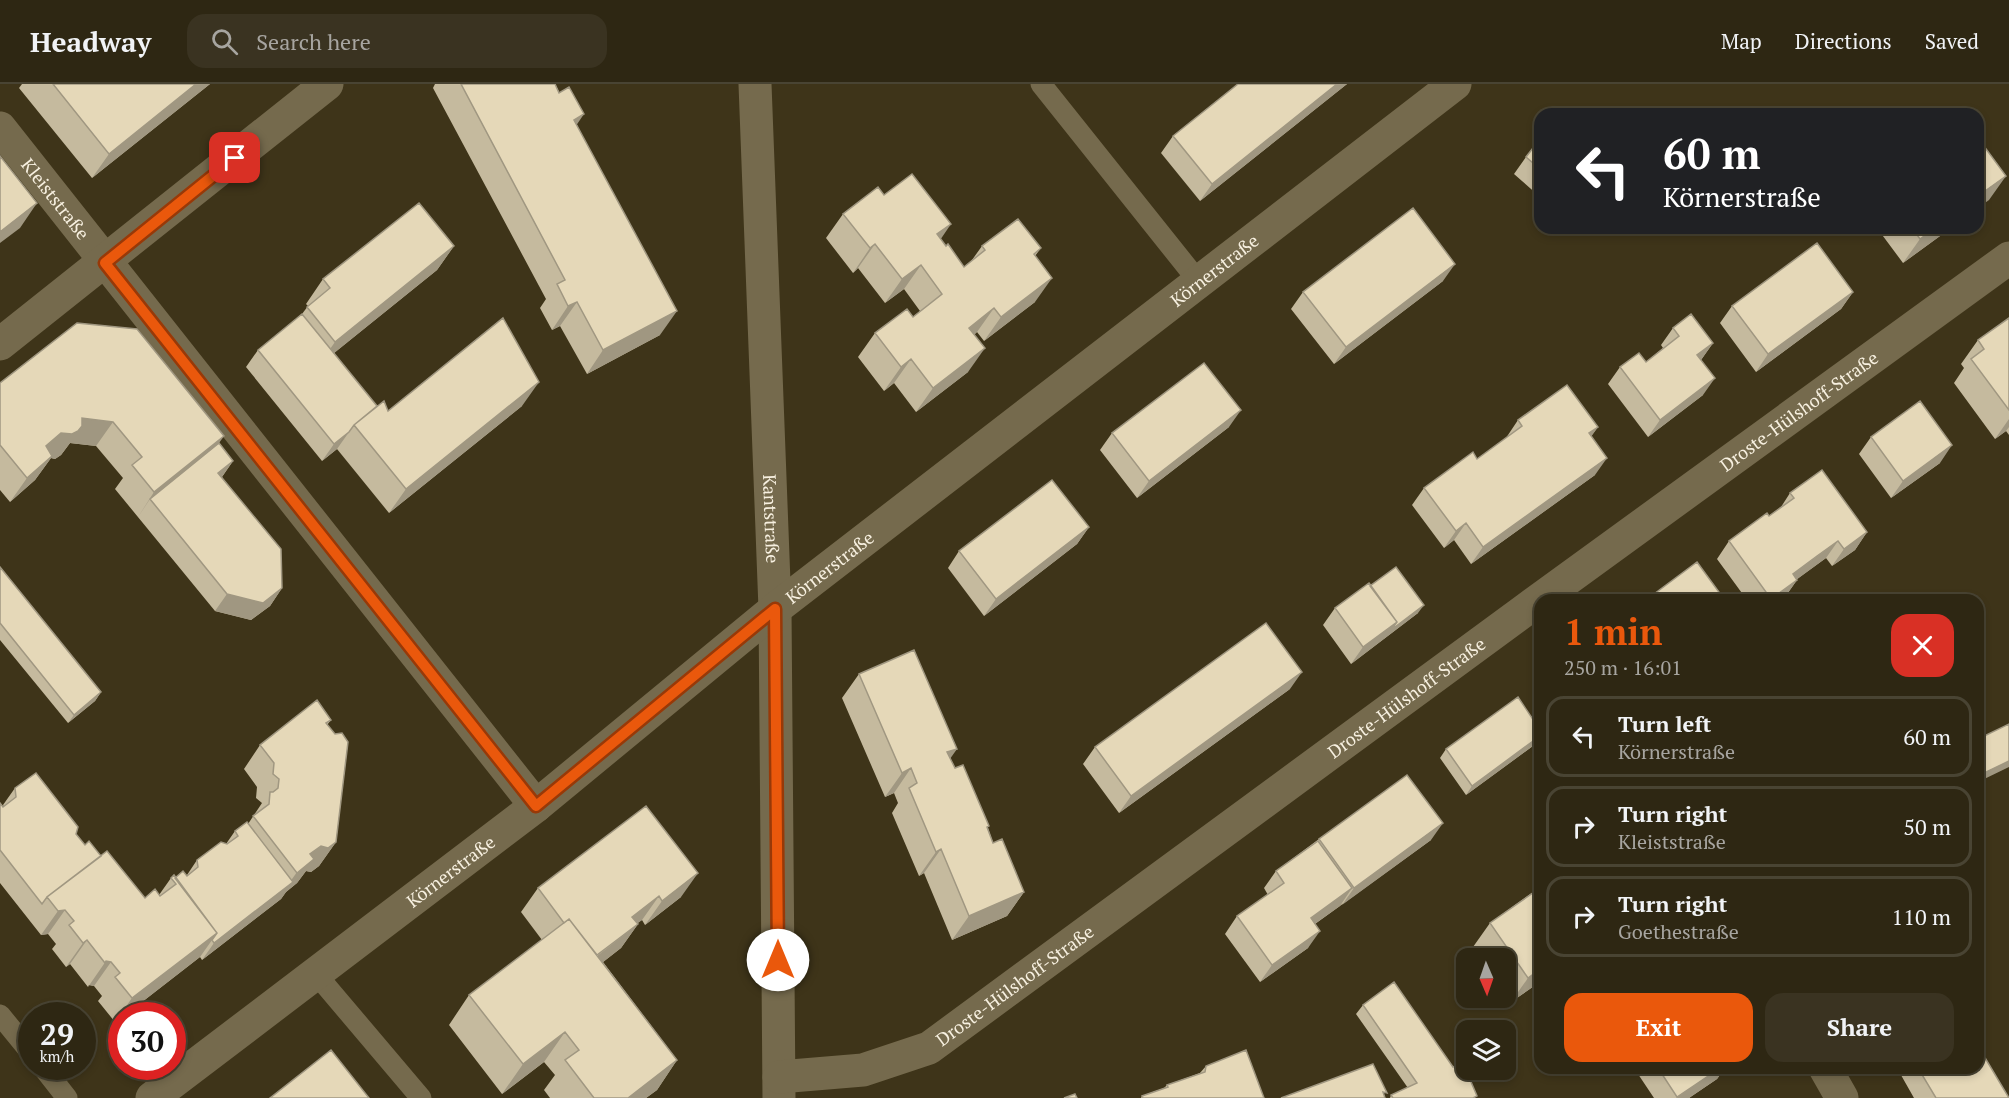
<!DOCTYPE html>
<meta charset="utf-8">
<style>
:root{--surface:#2e2713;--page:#3a3321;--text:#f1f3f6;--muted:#a7a5a0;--line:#494433;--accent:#ea580c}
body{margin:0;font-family:"PT Serif",serif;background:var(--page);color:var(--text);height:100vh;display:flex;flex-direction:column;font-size:22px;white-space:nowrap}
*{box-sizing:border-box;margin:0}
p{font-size:20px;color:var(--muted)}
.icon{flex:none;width:33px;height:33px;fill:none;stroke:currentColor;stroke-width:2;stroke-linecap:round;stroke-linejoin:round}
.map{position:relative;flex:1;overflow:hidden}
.details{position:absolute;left:1534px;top:510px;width:450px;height:480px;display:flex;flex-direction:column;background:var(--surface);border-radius:18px;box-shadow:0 3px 9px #0003,0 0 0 2px var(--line)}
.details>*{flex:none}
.banner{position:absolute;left:1534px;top:24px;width:450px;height:126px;border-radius:18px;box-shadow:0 3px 9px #0003,0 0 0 2px var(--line);background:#202124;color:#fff;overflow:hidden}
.needle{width:39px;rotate:178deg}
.controls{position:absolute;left:1456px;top:864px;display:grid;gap:12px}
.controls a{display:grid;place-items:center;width:60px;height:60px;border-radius:12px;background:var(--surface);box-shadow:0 3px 9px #0003,0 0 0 2px var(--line);font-size:30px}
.speed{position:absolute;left:18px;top:918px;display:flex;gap:12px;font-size:30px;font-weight:700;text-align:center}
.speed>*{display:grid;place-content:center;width:78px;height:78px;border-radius:50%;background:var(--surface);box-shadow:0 3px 9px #0003,0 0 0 2px var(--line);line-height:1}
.speed small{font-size:15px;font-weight:400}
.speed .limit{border:9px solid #d22;background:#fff;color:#111}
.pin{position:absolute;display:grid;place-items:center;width:51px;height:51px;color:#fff;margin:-26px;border-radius:12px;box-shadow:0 3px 9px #0006}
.me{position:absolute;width:66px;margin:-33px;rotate:0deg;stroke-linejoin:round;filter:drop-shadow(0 0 4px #0008)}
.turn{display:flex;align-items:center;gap:21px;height:126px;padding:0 30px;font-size:27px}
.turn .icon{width:78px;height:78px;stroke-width:2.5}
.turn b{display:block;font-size:42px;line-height:51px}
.round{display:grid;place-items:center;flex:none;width:63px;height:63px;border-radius:18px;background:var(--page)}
.headline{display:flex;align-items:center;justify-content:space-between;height:102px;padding:0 30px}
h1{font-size:36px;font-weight:600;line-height:45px;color:var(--accent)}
.cta{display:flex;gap:12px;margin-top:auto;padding:12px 30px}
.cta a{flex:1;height:69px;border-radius:18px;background:var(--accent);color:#fff;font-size:24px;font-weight:600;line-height:69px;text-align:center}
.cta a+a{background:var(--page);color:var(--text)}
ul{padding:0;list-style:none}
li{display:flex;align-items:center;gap:18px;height:81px;margin:0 12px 9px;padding:0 18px;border:3px solid var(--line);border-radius:18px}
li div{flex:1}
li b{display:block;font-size:22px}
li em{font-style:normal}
header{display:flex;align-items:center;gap:36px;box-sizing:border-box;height:84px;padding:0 30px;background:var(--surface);border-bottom:2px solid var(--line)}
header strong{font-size:28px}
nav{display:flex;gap:33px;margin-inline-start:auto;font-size:21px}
.search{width:420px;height:54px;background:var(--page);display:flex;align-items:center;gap:15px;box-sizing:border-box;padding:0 21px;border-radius:18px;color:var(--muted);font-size:22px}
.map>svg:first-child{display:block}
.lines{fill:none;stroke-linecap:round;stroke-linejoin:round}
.lane{stroke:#756a4d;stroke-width:21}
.street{stroke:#756a4d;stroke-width:33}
.wall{fill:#c5ba9e}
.shaded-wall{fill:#a09781}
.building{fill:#e5d8b8;stroke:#a09781;stroke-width:1.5}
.route-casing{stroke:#983908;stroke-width:15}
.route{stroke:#ea580c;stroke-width:10}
.labels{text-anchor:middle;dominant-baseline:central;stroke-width:6;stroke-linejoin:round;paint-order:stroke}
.street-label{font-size:18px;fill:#f7f0e0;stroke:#3e3419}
</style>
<header>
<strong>Headway</strong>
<div class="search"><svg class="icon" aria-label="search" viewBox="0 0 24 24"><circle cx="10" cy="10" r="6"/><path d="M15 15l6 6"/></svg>Search here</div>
<nav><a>Map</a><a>Directions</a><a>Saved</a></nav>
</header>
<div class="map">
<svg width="2009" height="1014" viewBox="0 0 2009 1014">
<rect width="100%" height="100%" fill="#3e3419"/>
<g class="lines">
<!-- lane -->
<path class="lane" d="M1041,0L1199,198
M316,890L421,1014
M0,931L32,970
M42,982L67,1014"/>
<!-- street -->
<g class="street">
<path id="s1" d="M755,0L775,525L779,1014"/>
<path id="s2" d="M0,44L536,722"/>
<path d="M0,260L327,0"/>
<path d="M1825,984L1842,1014"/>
<path id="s3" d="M779,993L863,986L929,964L1525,526L2009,174"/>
<path id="s4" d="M152,1014L536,722L775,525L1455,0"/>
</g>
</g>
<!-- wall -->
<path class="wall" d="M22,0H210L92,94L19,4Z
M435,0H555L577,41L660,251L587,290L560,242L552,246L540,224L546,215L433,4Z
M1238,0H1347L1200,117L1161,69L1173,52Z
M1540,55V113L1514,90L1526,73Z
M884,111L940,155L964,183L972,176L982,162L1041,164L1035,172V218L984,257L977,248L975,250L968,288L916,328L894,299L884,307L858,273L875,249L913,233L920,227L904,205L885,219L858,184L853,189L826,154L843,130Z
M1877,144H1951L1903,179Z
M454,162L437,186L334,269L377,322L388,327L522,322L389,429L337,365L322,377L246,283L258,266L302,230L308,222L306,220L323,195Z
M1443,197L1334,280L1291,225L1303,208Z
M1853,208L1841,225L1756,288L1720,239L1732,222Z
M2009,234V351L2006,347L1995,355L1954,299L1964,284L1961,280L1978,256Z
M1673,244L1713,259L1701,276L1703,311L1648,353L1608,300L1620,283L1646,278L1663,264L1661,261Z
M0,299L219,359L233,377L222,393L282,504L270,522L251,536L215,527L115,405L123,394L96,362L70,359L61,371L55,375L51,374L35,396L10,418L0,406Z
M1518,336L1598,343L1591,352L1595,391L1471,480L1454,456L1444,464L1412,421L1424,404L1477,375L1506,354Z
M1229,343L1137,414L1100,366L1112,349Z
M1871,353L1940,379L1891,414L1859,370Z
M1790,409L1867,448L1855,466L1832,482L1826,474L1797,495V496L1785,513L1781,516H1747L1717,475L1729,457L1769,432L1781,423Z
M1089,443L1077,460L984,532L948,484L959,467Z
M0,483L101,608L95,617L68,639L0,556Z
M1370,502L1418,529L1351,580L1323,541L1335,524Z
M859,590L950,674L988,744L993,759L1024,808L1007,832L952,856L924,789L919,792L892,729L898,719L894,709L885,713L842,614Z
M1290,605L1119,729L1083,680L1095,663Z
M331,636L327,641L336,758L319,782L311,788L306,787L297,799L286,808L281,815L202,876L200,873L124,932H122V934L115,938L98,917L102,912L94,902L89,901L88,903L70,880L66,883L52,865L56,860L48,850L41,851L0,799V719L4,723L3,721L15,704L76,750L85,761L101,772L145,814L159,811L171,794L187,791L197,776L226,760L235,747L248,740L262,719L256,714L257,703L244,685L260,661Z
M1537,659L1466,711L1440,674L1446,665Z
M1319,755L1431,756L1315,840L1308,864L1260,898L1225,850L1237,832L1268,811L1264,804L1276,787Z
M1540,803V898L1511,918L1506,910V874H1482L1473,863L1490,839Z
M538,804L681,813L645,841L642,836L637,839L638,840L621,864L603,878L677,976L657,1006L646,1014H550L544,1006L555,991L544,978L502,1010L449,941L469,911L542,856L521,828Z
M1363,921L1453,983L1475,1014H1390L1391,1011L1408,1004L1356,930Z
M1206,982L1264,1014H1141L1142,1012L1164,1004L1167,1001L1200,989Z
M1634,984H1725L1717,995L1689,1014H1654Z
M1897,984H1978L2009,1014H1914Z"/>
<!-- shaded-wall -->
<path class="shaded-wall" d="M196,0H210L92,94L109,70Z
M1337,0H1347L1200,117L1212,100Z
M584,30L567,55L574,36Z
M2006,92L1989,116L1978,124V112Z
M37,119L20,144L0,159V148Z
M951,140L934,165L937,150Z
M1935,144H1951L1903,179L1920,155Z
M875,160L858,184L853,189L870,164Z
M454,162L437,186L318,282L335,258Z
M1455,180L1443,197L1334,280L1346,263Z
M921,181L904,205L885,219L902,195Z
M1052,194L1035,218L984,257L1001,233Z
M1853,208L1841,225L1756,288L1768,270Z
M577,218L560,242L552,246L568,222Z
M994,224L977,248L952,268L969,244Z
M677,227L660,251L587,290L603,266Z
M1713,259L1701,276L1697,271Z
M985,264L968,288L916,328L933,304Z
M911,275L894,299L884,307L901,283Z
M1715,294L1703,311L1648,353L1660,336Z
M539,298L522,322L389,429L406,405Z
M1241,326L1229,343L1137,414L1149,397Z
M82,334L113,338L96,362L70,359L61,371L55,375L51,374L35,396L10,418L27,394L46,362L61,349Z
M2009,335V343L2006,347L1995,355Z
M1598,343L1586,360L1589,349Z
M349,348L337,365L322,377L334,360Z
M224,352L207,376L150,415L138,433L154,408Z
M1952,361L1940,379L1891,414L1903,397Z
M1607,374L1595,391L1471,480L1483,463Z
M233,377L221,394L218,389Z
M1466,439L1454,456L1444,464L1456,447Z
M1089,443L1077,460L984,532L996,515Z
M1867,448L1855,466L1832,482L1844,465Z
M1838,457L1826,474L1781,507L1793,490Z
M1797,496L1785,513L1781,516H1770Z
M282,504L270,522L251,536L215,527L227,510Z
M1424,521L1418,529L1351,580L1363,563L1397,538Z
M1302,588L1290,605L1119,729L1131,712Z
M101,608L95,617L68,639L74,631Z
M1540,652V654L1537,659L1466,711L1472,702Z
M957,665L940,689L947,668Z
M2009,677V683L1978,698V692Z
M911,684L894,709L885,713L902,689Z
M1443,739L1431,756L1342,821L1354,804Z
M336,758L319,782L311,788L306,787L297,799L286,808L281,815L202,876L214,859L287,802L310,770L321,762Z
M941,765L924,789L919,792L936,768Z
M698,789L681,813L645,841L662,817Z
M1352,804L1340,822L1299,851L1311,834Z
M1024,808L1007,832L952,856L969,832Z
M659,812L642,836L615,857L632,833Z
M65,826L48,850L41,851L58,827Z
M638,840L621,864L575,900L592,876Z
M1320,847L1308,864L1260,898L1272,881Z
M217,849L200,873L124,932H122V934L115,938L132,914Z
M87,856L70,880L66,883L83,859Z
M106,877L111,878L94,902L89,901L88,903Z
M1540,885V898L1511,918L1528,894Z
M565,948L544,978L502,1010L523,980Z
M677,976L657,1006L646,1014H628Z
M1720,984H1725L1717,995L1689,1014H1676Z"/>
<!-- building -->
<path class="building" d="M53,0H196L109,70Z
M461,0H555L559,9L569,3L584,30L574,36L677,227L603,266L577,218L568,222L557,200L565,196Z
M1238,0H1337L1212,100L1173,52Z
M1978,54L2006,92L1978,112Z
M1540,55V85L1526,73Z
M0,72L37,119L0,148Z
M912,90L951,140L937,150L946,162L948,160L964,183L985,166L982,162L1018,135L1041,164L1034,170L1052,194L1001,233L994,224L969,244L985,264L933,304L911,275L901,283L875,249L907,225L913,233L942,210L921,181L902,195L875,160L870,164L843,130L878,103L884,111Z
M419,119L454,162L335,258L307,223L330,204L323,195Z
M1413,124L1455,180L1346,263L1303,208Z
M1912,144H1935L1920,155Z
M1817,159L1853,208L1768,270L1732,222Z
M302,230L377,322L354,341L349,348L334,360L258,266Z
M1691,230L1713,259L1697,271L1715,294L1660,336L1620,283L1639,269L1646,278L1679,252L1673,244Z
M503,234L539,298L406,405L354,341L384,317L388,327Z
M2009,234V326L1971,275L1984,265L1978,256Z
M77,239L137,245L224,352L154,408L132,381L142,373L113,338L82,334V342L78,347L72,350L61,349L46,362L52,372L27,394L0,361V299Z
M1204,279L1241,326L1149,397L1112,349Z
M1567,301L1598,343L1589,349L1607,374L1483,463L1466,439L1456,447L1424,404L1473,368L1477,375L1522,342L1518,336Z
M1920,317L1952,361L1903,397L1871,353Z
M219,359L233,377L218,389L281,465L282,504L263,519L227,510L150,415Z
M1822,386L1867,448L1844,465L1838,457L1817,472L1793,490L1797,496L1771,515L1729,457L1767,429L1769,432L1794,414L1790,409Z
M1052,396L1089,443L996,515L959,467Z
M1697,478L1724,515L1722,516H1646Z
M0,483L101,608L74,631L0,539Z
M1396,483L1424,521L1391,546L1397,538L1370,502Z
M1369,499L1397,538L1363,563L1335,524Z
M1266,539L1302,588L1131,712L1095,663Z
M914,566L957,665L947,668L955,684L963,681L989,742L987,743L993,759L1002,755L1024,808L969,832L941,765L936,768L909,704L917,699L911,684L902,689L859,590Z
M1518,613L1540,646V652L1472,702L1446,665Z
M317,616L331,636L326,639L335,650L342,649L348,658L336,758L328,764L321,762L310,770L314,775L297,789L253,732L269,720L270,708H273L278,704L279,695L273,690L274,679L260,661Z
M2009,640V677L1978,692V655Z
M36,689L78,743L76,750L85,761L89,757L101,772L47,813L42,820L0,766V719L3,723L16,713L15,704Z
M1407,691L1443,739L1354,804L1319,755Z
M646,722L698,789L662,817L659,812L632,833L638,840L597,871L569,835L564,839L538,804Z
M247,738L293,798L214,859L212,856L217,849L175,794L183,787L187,792L198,783L197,776L221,758L227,760L238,752L235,747Z
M1318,757L1352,804L1311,834L1320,847L1272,881L1237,832L1284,799L1276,787Z
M107,767L145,814L155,805L160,812L176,800L171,794L174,791L217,849L132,914L115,893L120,889L111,878L106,877L105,879L87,856L83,859L69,841L74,837L65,826L58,827L47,813Z
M1540,804V885L1528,894L1490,839Z
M569,835L677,976L628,1014H594L565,976L579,966L565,948L523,980L469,911Z
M1394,898L1453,983L1463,979L1477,1012L1473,1014H1393L1391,1011L1417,999L1363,921Z
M1978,962L2009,1014H1936L1918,984H1978Z
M331,966L369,1014H270Z
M1246,966L1264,1014H1143L1142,1012L1168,1003L1167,1001L1205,988L1206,982Z
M1373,980L1387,1009L1383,1008L1385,1014H1281Z
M1658,984H1720L1677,1013Z
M1075,1010L1077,1014H1064Z"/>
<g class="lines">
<defs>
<path id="route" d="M235,74L105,179L536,722L775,525L778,876"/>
</defs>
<!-- route casing -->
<use href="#route" class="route-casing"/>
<!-- route -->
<use href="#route" class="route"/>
</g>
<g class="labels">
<!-- street labels -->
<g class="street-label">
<text stroke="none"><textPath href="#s2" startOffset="90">Kleiststraße</textPath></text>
<text stroke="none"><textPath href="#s4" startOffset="1347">Körnerstraße</textPath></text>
<text stroke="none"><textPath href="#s3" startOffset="1232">Droste-Hülshoff-Straße</textPath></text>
<text stroke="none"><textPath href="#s1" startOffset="435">Kantstraße</textPath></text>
<text stroke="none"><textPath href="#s4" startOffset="861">Körnerstraße</textPath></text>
<text stroke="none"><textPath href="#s3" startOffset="746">Droste-Hülshoff-Straße</textPath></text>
<text stroke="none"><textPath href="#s4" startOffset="375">Körnerstraße</textPath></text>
<text stroke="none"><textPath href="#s3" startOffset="260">Droste-Hülshoff-Straße</textPath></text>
</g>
</g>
</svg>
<div class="controls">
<a><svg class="needle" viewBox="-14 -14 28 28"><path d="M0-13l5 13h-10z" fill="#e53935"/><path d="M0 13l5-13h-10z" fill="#a7a5a0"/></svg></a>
<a><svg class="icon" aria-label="layers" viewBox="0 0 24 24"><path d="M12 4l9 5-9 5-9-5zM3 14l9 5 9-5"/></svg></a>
</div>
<div class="speed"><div>29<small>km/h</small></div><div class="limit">30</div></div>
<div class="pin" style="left:235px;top:74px;background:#d93025"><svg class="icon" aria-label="arrive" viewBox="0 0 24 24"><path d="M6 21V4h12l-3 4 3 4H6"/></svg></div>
<svg class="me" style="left:778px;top:876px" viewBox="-20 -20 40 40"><circle r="19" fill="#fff"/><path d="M0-13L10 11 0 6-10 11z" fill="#ea580c"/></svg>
<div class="banner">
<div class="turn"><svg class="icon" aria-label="left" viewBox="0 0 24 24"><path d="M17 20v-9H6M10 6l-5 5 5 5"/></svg><div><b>60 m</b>Körnerstraße</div></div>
</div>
<section class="details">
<div class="headline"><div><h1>1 min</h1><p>250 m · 16:01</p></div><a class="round" style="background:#d93025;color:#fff"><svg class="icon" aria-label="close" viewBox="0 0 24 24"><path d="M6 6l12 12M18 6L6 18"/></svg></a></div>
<ul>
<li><svg class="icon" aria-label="left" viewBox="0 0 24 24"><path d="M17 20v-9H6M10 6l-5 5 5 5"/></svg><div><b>Turn left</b><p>Körnerstraße</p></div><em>60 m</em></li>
<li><svg class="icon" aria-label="right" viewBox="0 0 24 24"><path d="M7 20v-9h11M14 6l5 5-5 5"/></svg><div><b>Turn right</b><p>Kleiststraße</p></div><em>50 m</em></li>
<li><svg class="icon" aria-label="right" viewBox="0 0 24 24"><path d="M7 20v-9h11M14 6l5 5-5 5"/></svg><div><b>Turn right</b><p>Goethestraße</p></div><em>110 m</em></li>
</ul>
<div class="cta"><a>Exit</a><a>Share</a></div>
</section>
</div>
